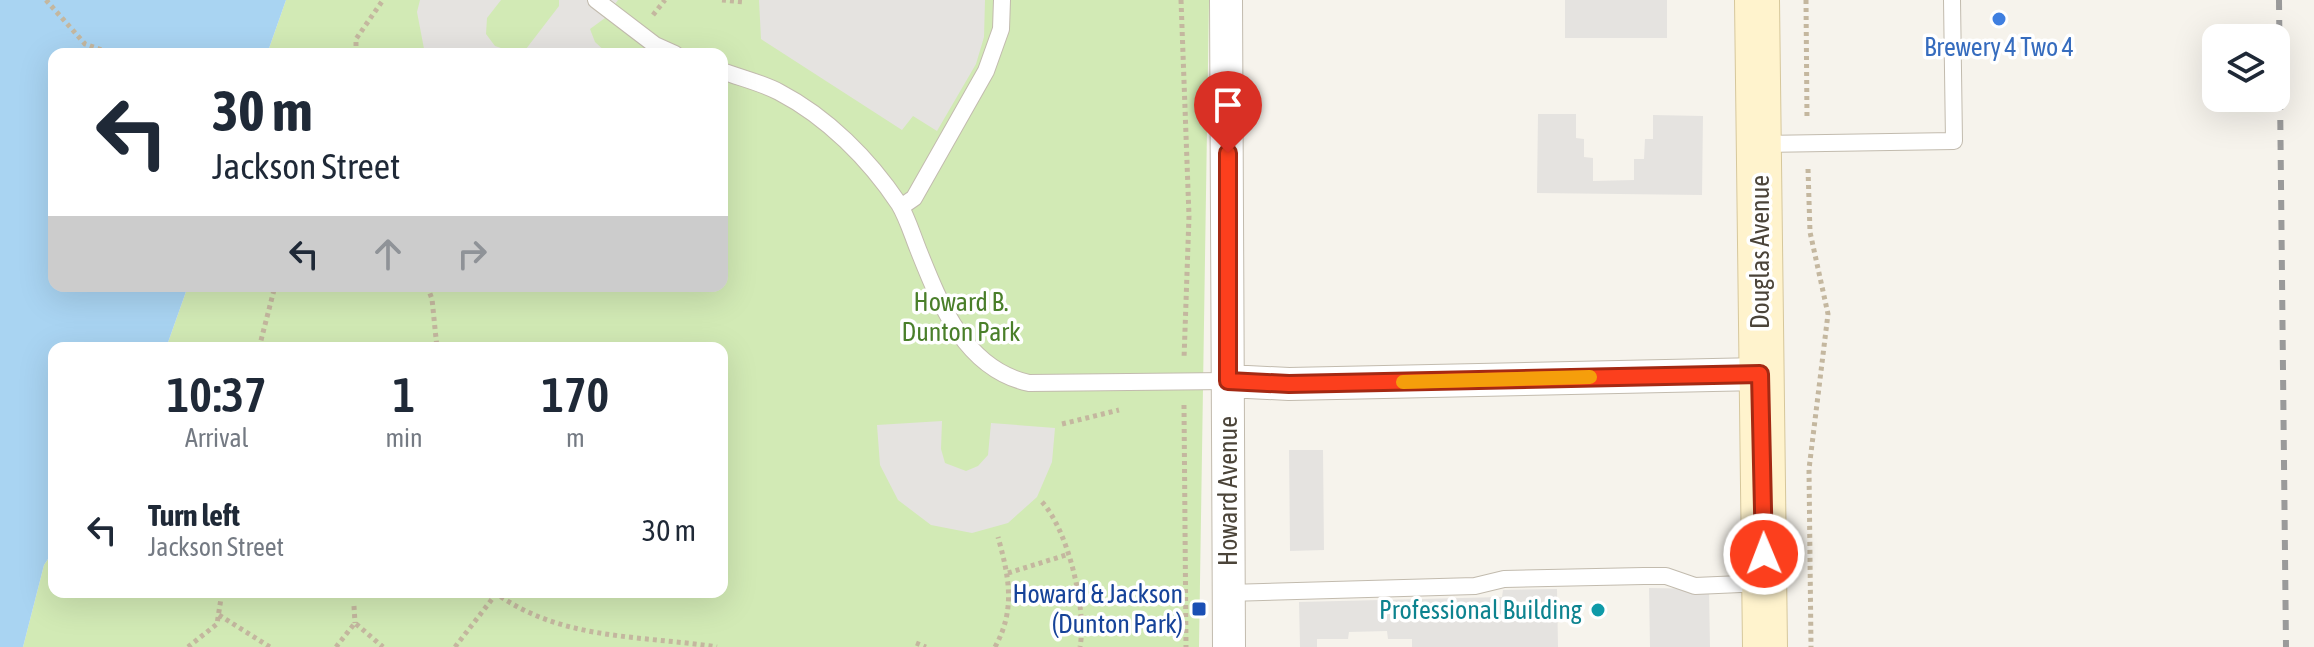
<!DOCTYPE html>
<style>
:root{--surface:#fff;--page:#f2f2f3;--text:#1f2937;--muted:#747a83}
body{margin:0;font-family:"Asap Condensed",sans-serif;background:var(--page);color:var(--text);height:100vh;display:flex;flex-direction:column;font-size:30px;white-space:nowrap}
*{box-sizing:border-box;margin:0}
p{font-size:26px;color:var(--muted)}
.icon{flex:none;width:44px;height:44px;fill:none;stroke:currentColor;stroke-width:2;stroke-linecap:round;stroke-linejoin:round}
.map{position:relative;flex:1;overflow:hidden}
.sheet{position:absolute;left:48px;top:342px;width:680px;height:256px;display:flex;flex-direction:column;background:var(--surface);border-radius:16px;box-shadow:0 8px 32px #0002}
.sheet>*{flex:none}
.banner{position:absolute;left:48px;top:48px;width:680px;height:244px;border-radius:16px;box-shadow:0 8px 32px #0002;background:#fff;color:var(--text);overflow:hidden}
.tools{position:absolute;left:2202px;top:24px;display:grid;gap:16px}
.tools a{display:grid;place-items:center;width:88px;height:88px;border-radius:16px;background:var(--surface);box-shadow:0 8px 32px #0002;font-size:40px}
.pin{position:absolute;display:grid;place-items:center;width:68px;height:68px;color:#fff;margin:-82px -34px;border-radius:50% 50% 50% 0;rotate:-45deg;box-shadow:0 0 8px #0007}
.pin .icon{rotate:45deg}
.me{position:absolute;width:88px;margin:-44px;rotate:359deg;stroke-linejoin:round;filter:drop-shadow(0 0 6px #0008)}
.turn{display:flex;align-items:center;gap:28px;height:168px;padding:0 32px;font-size:36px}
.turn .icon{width:104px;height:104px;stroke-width:2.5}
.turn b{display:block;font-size:56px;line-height:68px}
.lanes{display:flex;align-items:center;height:76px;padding:0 32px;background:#0003;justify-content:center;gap:40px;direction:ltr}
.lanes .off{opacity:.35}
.eta{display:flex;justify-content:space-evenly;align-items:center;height:136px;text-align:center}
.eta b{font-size:48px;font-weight:600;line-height:56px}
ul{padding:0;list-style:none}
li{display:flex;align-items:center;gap:24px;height:104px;padding:0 32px}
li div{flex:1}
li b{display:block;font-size:30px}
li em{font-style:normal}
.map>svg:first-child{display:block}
.green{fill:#d2eab5}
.parking{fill:#e5e3e0}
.water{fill:#a9d4f2}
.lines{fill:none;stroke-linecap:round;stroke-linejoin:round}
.lane-casing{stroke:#c2bbae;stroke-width:18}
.street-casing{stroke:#c2bbae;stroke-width:34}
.secondary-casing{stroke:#d6c79b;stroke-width:46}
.path{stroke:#c4b79f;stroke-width:5;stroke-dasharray:4 4;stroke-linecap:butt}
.lane{stroke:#fff;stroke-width:16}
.street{stroke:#fff;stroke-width:32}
.secondary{stroke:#fff3cd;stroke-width:44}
.rail{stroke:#9a9a9a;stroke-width:6;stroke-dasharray:10 10;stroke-linecap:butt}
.route-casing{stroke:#a42913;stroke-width:20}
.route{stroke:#fc3f1d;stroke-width:14}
.slow{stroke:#f59e0b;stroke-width:14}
.shop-dot{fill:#3f7fe0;stroke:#fff;stroke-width:3}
.transit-dot{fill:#1a4fb4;stroke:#fff;stroke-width:3}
.culture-dot{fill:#0f9aa8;stroke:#fff;stroke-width:3}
.labels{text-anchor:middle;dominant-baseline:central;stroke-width:7;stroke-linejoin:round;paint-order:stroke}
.shop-label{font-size:26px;fill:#366cbe;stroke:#fff}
.street-label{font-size:26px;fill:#4b4439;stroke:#fff}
.park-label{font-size:26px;fill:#4a7f2a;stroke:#fff}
.transit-label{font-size:26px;fill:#164399;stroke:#fff;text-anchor:end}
.culture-label{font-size:26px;fill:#0d838f;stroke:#fff;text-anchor:end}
</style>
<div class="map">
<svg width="2314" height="647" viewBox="0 0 2314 647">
<rect width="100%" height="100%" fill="#f6f3ec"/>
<!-- green -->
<path class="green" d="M286,0H1209L1199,647H23L44,565L54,550V592H722V348H166L188,286H722V54H267Z"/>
<!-- parking -->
<path class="parking" d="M420,0H501L487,18L486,34L495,46L510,51L526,49L559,6V0H618L605,18L590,29L595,42L608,54H425L417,12Z
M759,0H985L984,37L976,64L937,131L913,116L902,130L761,39Z
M1565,0H1667V38H1565Z
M1538,114H1576V138L1584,139V157L1593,158V181L1634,180V159H1644L1645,139H1653V115L1703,116L1702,195L1537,193Z
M942,421L941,449L945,463L966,471L978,466L988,455L991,423L1055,428L1052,462L1037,497L1008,523L972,533L931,525L898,500L880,465L877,425Z
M1289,450H1323L1324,550L1290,551Z
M1649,588L1709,589L1710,647H1650Z
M1557,589L1558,647H1412V639H1388L1387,631L1349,632L1348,639H1317V647H1300L1299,602L1502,597L1503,590Z"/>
<!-- water -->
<path class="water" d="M0,0H286L267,54H54V286H188L166,348H54V550L44,565L23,647H0Z"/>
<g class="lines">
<defs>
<path id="lane" d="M596,0L655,45L675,54
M722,71C741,78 762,83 779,92C827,117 869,159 899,204C907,217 912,234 918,249C940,304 965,369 1029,383L1228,381
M1761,144L1954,141L1952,0
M901,207L914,198L986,71L1001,29L1002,0
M1228,593L1475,586L1504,579L1644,576H1666L1695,586L1764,583"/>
<path id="street" d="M1226,0L1229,647
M1228,381L1289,384L1760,374"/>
<path id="secondary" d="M1757,0L1765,647"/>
</defs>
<!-- lane casing -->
<use href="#lane" class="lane-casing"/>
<!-- street casing -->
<use href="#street" class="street-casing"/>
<!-- secondary casing -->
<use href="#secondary" class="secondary-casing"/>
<!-- path -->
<path class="path" d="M46,0L85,44L113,54
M722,0L744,2
M1181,0L1189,216L1184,359
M1806,0L1807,119
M653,15L665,0
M356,54V39L383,0
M1808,169L1810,232L1828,314L1809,469L1811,647
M427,286L432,299L437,348
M259,348L275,286
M1184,405L1186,647
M1062,424L1119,410
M1042,502C1068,530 1087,609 1080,647
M1008,573L1066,555
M494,592C561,641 640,635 717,647
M354,606L355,623
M219,615L270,647
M916,643L926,647
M188,647L217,624L222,592
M336,647L355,623L383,647
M455,647L496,594
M995,647C1016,609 1009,577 998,537"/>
<!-- lane -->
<use href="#lane" class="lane"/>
<!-- street -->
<use href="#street" class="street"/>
<!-- secondary -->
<use href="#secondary" class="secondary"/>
<!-- rail -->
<path class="rail" d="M2279,0L2286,647"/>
</g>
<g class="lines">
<defs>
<path id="route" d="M1228,153V381L1289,384L1760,374L1764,554"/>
</defs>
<!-- route casing -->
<use href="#route" class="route-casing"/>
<!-- route -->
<use href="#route" class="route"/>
<!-- slow -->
<path class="slow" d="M1403,382L1590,377"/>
</g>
<!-- markers -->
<circle class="shop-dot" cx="1999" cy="19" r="8"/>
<rect class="transit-dot" x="1191" y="601" width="16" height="16" rx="4"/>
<circle class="culture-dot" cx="1598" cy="610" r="8"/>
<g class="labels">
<!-- shop labels -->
<g class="shop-label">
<text x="1999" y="47">Brewery 4 Two 4</text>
</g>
<!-- street labels -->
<g class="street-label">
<text transform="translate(1760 252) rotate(-90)">Douglas Avenue</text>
<text transform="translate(1228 491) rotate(-90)">Howard Avenue</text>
</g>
<!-- park labels -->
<g class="park-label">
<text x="961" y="302">Howard B.<tspan x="961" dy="30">Dunton Park</tspan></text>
</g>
<!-- transit labels -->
<g class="transit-label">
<text x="1183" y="594">Howard &amp; Jackson<tspan x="1183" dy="30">(Dunton Park)</tspan></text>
</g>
<!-- culture labels -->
<g class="culture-label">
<text x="1582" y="610">Professional Building</text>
</g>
</g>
</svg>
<div class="tools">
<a><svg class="icon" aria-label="layers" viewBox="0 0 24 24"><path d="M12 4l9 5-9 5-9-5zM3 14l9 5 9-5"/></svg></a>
</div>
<div class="pin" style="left:1228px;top:153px;background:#d93025"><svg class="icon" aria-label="arrive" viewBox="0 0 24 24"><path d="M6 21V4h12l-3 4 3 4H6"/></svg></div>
<svg class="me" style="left:1764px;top:554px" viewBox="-20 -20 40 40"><circle r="17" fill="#fc3f1d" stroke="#fff" stroke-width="3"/><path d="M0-11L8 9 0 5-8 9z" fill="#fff"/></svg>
<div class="banner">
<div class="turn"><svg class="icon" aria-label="left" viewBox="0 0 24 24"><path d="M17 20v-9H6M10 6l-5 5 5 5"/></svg><div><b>30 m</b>Jackson Street</div></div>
<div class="lanes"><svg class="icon" aria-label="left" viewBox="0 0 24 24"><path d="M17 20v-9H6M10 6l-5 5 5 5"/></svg><svg class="icon off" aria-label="ahead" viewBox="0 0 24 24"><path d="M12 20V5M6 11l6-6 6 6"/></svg><svg class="icon off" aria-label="right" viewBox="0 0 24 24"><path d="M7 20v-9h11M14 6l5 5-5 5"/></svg></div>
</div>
<section class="sheet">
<div class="eta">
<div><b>10:37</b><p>Arrival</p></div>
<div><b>1</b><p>min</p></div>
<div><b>170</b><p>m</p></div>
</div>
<ul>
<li><svg class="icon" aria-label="left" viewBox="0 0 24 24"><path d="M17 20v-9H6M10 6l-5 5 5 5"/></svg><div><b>Turn left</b><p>Jackson Street</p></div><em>30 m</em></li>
</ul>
</section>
</div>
